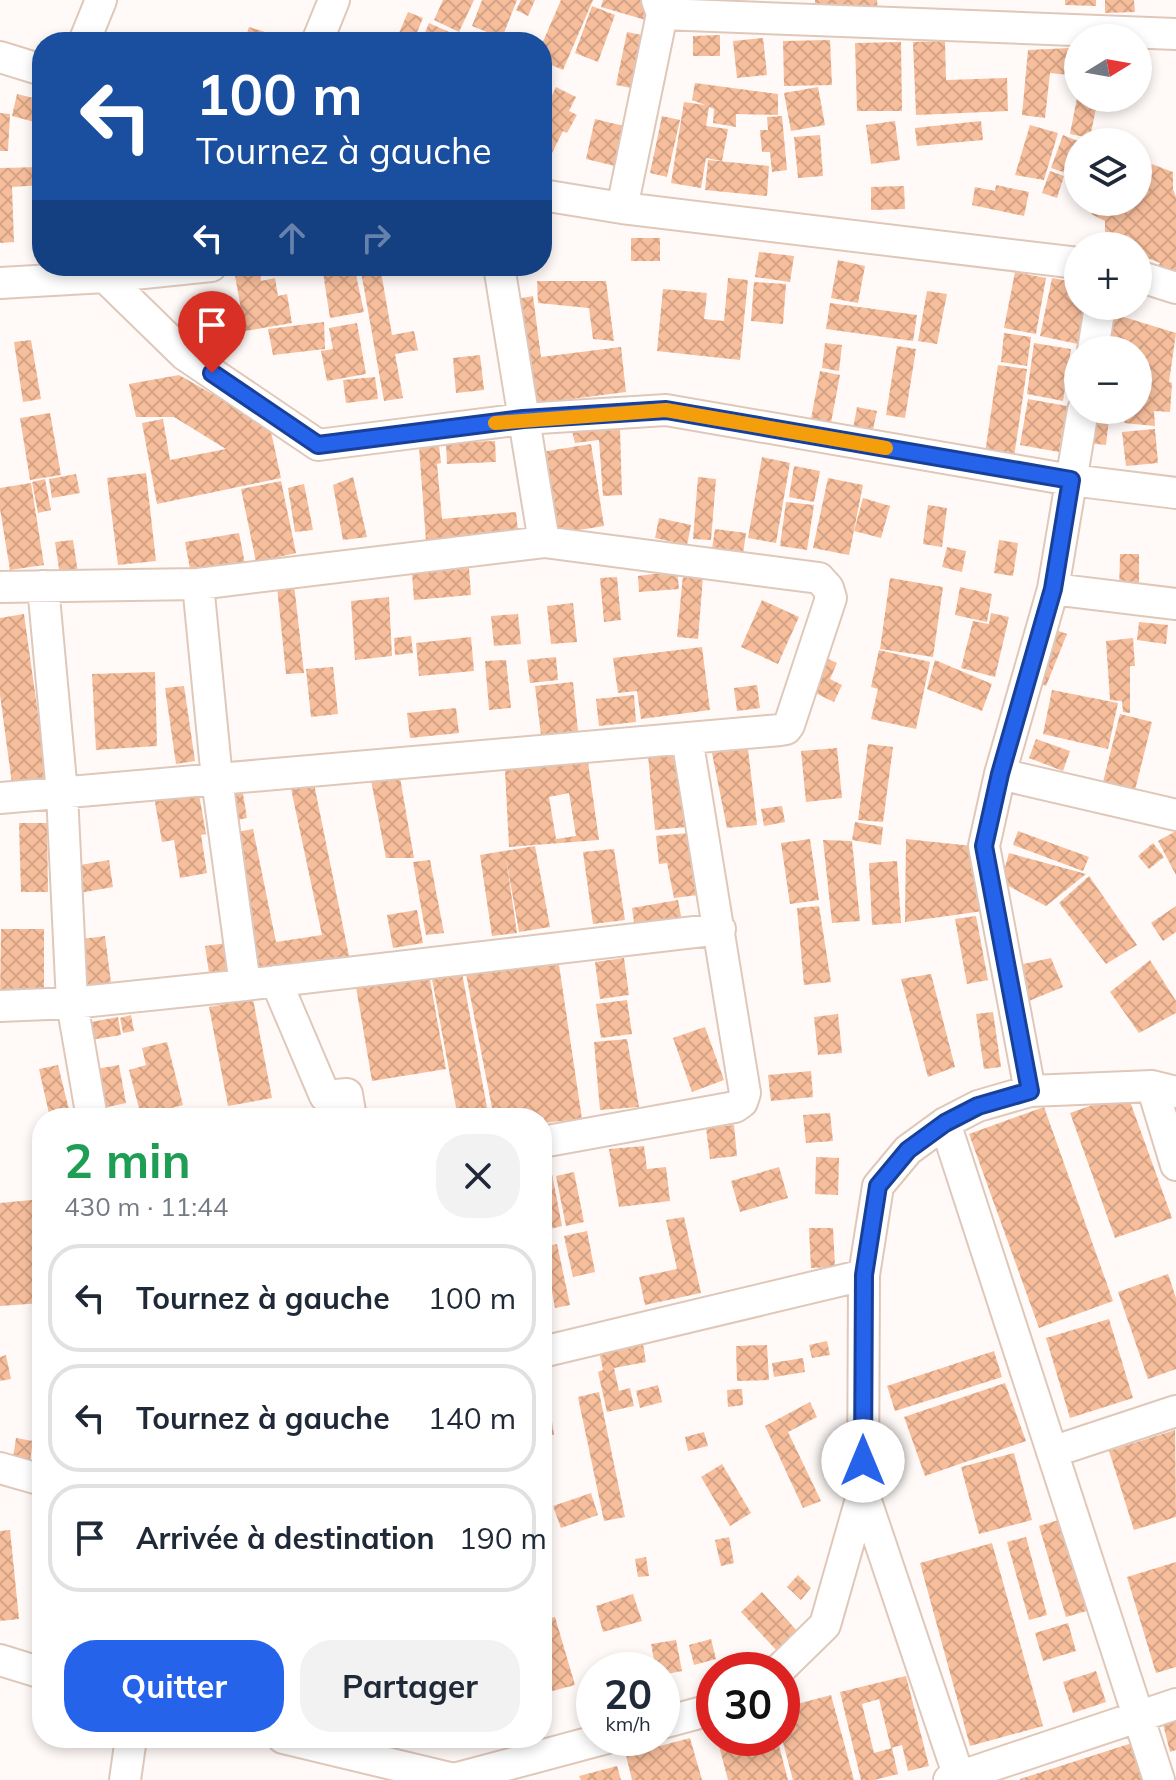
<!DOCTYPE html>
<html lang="fr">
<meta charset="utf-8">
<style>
:root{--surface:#fff;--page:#f2f2f3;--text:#1f2937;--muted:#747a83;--line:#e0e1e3;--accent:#2563eb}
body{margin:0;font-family:Mulish,sans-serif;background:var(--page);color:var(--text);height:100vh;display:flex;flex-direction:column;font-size:30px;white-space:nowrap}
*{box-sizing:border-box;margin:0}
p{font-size:26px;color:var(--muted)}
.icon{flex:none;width:44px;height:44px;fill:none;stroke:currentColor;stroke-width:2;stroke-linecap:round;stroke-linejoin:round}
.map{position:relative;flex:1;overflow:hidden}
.drawer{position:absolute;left:32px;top:1108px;width:520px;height:640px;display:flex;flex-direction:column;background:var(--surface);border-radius:32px;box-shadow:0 4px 12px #0003}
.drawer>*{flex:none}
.guide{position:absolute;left:32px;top:32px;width:520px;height:244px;border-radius:32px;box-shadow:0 4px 12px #0003;background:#1a4fa0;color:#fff;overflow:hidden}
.needle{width:52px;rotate:79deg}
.fabs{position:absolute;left:1064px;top:24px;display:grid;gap:16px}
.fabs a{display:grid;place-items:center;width:88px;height:88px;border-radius:50%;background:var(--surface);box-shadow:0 4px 12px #0003;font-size:40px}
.speed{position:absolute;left:576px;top:1652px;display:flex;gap:16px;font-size:40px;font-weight:700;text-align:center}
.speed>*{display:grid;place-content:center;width:104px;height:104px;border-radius:50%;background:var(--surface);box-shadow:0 4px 12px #0003;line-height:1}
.speed small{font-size:20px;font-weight:400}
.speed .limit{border:12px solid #d22;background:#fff;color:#111}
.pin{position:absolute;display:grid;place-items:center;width:68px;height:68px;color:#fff;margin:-82px -34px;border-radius:50% 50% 50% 0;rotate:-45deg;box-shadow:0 0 8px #0007}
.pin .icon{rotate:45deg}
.me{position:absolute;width:88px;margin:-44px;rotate:0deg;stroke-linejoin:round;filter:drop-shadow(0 0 6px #0008)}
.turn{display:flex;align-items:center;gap:28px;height:168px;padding:0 32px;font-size:36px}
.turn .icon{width:104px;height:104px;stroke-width:2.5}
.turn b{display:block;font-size:56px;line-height:68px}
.lanes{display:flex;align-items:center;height:76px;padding:0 32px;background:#0003;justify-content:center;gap:40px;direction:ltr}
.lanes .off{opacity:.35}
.round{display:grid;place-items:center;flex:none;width:84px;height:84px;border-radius:32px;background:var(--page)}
.head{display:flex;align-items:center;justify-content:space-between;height:136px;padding:0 32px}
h1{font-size:48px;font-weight:700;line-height:60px;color:#1e9e55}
.primary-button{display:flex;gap:16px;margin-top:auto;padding:16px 32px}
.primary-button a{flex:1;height:92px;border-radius:32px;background:var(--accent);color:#fff;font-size:32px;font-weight:700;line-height:92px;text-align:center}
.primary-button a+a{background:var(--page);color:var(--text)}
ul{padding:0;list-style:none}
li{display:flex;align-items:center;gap:24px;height:108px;margin:0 16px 12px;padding:0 16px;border:4px solid var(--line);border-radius:32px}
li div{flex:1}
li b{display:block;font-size:30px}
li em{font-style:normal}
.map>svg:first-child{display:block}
.building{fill:url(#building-cross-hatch);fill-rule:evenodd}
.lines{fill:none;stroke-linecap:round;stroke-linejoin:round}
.minor-casing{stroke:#dfc8ba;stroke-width:34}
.minor{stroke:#fff;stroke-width:30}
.route-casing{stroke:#184099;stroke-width:20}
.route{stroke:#2563eb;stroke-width:14}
.slow{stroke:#f59e0b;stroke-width:14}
</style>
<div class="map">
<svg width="1176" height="1780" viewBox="0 0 1176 1780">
<defs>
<pattern id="building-cross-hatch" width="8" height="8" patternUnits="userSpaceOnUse" patternTransform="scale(2)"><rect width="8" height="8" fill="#f7be9c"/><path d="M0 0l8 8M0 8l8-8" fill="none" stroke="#d4a386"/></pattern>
</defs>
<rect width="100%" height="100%" fill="#fffaf7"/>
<!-- building -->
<path class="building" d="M443,0H474L459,32L434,20Z
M482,0H517L502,38L472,26Z
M521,0H535L528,16L516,10Z
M561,0H593L563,70L542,61V44Z
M603,0H642L654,3L649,21L601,7Z
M815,0H877L878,11L816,15Z
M1065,0H1096V6L1065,5Z
M1105,0H1134L1135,12L1105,13Z
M592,6L615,15L598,62L575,53Z
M408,12L423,18L413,42H401L396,40Z
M429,23L458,36L455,42H421Z
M249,27L281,37L280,42H244Z
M627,32L647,36L636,89L616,85Z
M720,35V56H693V36Z
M763,38L767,75L737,78L733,41Z
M830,40L832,85L784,86L783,41Z
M945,41L946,80L1007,78L1008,111L916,115L913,42Z
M901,42L902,111H857L855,43Z
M1070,48L1069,75L1050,73L1045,118L1022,115L1028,50Z
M695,83L778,94V115L736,114V127L713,123L714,109L709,107L706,126L728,129L722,161L706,158L701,188L671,183L684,102L705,105L692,100Z
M556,87L576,97L569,111L577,115L567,133L563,131L548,161L542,159V115Z
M818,87L825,125L791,131L784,93Z
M17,94L42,100V124L12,116Z
M1077,98H1098L1090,138L1070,134Z
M0,113L10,114L8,151H0Z
M662,116L680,120L667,177L650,173Z
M782,116L787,170L772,172L770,152H762L760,130H768L767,117Z
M595,119L624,126L615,166L586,159Z
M895,121L900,160L871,164L866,125Z
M981,121L983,140L917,146L915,128Z
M1030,125L1058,133L1044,180L1015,175Z
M820,135L823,176L798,178L794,137Z
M1063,135L1078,141V177L1051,168Z
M1138,159L1173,172V189L1176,197V281L1154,274L1160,263L1145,257L1138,273V246H1096L1099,236L1105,237V221L1091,214L1100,202H1138Z
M708,160L769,166L767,196L705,190Z
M42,167V185L12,187L14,242L0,243V168Z
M1050,171L1064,176L1057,198L1042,193Z
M996,185L1029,192L1024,216L972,205L975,187L995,191Z
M904,186L905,209L871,210V187Z
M631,238H660V261H631Z
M759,252L794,256L790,282L755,277Z
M838,260L865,266L858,303L831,298Z
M255,266H259L261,281L275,278L278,296L287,294L292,323L245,331L234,270Z
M322,266H354L364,312L330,318Z
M360,266H380L392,335L414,331L418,350L395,354L403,398L384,401Z
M1015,272L1046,278L1036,334L1004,328Z
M728,278L748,280L740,360L657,351L663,289L707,293L704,319L724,321Z
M1052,278L1078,283V306H1085L1078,344L1040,336Z
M537,281H606L614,341L593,339L589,308L538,303Z
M754,282L786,284L783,324L751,321Z
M927,291L947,294L937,344L918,341Z
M533,296L541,357L621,347L626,392L524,405L511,300Z
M830,303L917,315L913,341L826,329Z
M1114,314L1176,333L1169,382L1172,383L1170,412L1154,411L1155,426L1124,423L1130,410H1138V393L1141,386L1138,374V350H1123L1109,346Z
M324,322L325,349L273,355L268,329Z
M357,323L366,374L327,381L321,351L333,349L329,328Z
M1004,333L1031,337L1027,366L1001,362Z
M31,340L41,399L23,402L14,342Z
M825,343L842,345L839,371L822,368Z
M1034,343L1071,349L1063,401L1027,394Z
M897,346L916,349L905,418L886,415Z
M480,355L484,390L456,393L453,358Z
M998,365L1027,369L1013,464L984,460Z
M820,371L840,375L830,428L810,424Z
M179,375L270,427L281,478L157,504L142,423L163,419L170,460L226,449L174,417H136L129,384Z
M375,377L378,399L346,403L343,380Z
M1028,399L1067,406L1059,452L1020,445Z
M857,407L877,411L871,438L852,434Z
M1092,410H1110L1106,445L1088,443Z
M50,413L61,475L30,480L20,418Z
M620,429L622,495L603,496L599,440L575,443L572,431Z
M1155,429L1158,463L1126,466L1122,432Z
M495,441L496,462L447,464L446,443Z
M591,444L604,526L547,535L535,453Z
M439,445L441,463L437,464L442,519L516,512L518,531L426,541L419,447Z
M762,457L790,463L776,543L748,538Z
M794,466L820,471L814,502L789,497Z
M146,473L156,561L118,565L107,478Z
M76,474L80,493L52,498L49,479Z
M353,477L367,537L343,540L333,485Z
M698,477L716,479L711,540L693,539Z
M828,478L863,485L849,555L813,548Z
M45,479L51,510L38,513L32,482Z
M281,481L296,553L256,562L241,489Z
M31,483L44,565L10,570L0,509V488Z
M304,484L313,530L295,532L288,488Z
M863,498L890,506L881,538L854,531Z
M786,502L814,505L807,550L780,546Z
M928,505L947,508L942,547L923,544Z
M659,518L691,525L687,545L655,538Z
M715,529L746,533L743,554L712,549Z
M239,533L245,564L191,574L185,542Z
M73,540L78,573L60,576L55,542Z
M999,540L1018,543L1013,576L994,573Z
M947,547L966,551L962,572L942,567Z
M1120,554H1139V592H1119Z
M469,568L471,595L414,600L412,574Z
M677,571L679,589L639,592L638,576Z
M683,575L703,577L698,639L677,637Z
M617,577L621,620L604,622L600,578Z
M890,578L943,587L933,657L880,649Z
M294,584L304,673L286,674L277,587Z
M960,587L992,594L987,622L955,615Z
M389,597L392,656L355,660L351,601Z
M762,600L799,617L778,664L741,647Z
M573,603L577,642L551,644L547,606Z
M991,613L1009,617L995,677L961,668L973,621L989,624Z
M24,614L47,779L12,784L0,695V618Z
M518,614L521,644L494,646L491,616Z
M1139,622L1168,625L1166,644L1137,640Z
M1050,628L1067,634L1046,686L1030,679Z
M411,636L413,653L395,655L394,638Z
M471,637L474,671L419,676L416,643Z
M1133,638L1135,666H1130V713L1123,712L1122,701L1110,700L1106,641Z
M702,647L710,710L641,719L637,691L618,693L613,658Z
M879,650L930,662L916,729L871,719L878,689L871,687Z
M822,656L837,663L830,679L842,685L834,702L807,689Z
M556,657L558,680L530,683L527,660Z
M506,660L511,708L489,710L485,661Z
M935,660L992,684L982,711L927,689Z
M333,667L338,714L311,717L306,669Z
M155,672L157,746L96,750L92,674Z
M573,682L578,731L541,735L535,686Z
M757,685L760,708L737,711L734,688Z
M184,686L195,761L176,764L165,688Z
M1052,690L1118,703L1108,749L1043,734Z
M634,695L636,722L599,726L596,699Z
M456,708L459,733L410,738L407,713Z
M1120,714L1152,722L1133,798L1101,790Z
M1036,739L1070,751L1063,771L1029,758Z
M868,744L893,747L883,822L858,820Z
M586,748L599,840L509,847L504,751ZM569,793L576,836L556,839L549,797Z
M837,748L842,798L806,802L801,751Z
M748,749L757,825L727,828L712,753Z
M680,752L687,827L655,830L648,755Z
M399,772L414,858H386L370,775Z
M313,779L349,956L259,967L232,833L253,829L276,942L322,935L290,784Z
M241,782L247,818L227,822L221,785Z
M197,783L206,834L201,835L207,873L180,878L174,840L162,842L153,791Z
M782,806L785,822L764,826L761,809Z
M855,822L883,827L881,845L852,840Z
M19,823H47L48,892H21Z
M1018,831L1089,857L1083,871L1013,845Z
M1176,831V875L1158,841Z
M689,833L698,895L674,898L667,863L659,864L656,836Z
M810,839L819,900L790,904L781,843Z
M906,839L972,846L983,911L905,922Z
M823,840L852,841L860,921L832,923Z
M1153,843L1164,857L1149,869L1138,856Z
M535,846L550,927L519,932L506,858L517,933L492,936L480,855Z
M614,849L625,920L593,924L583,852Z
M1009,853L1086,874L1046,906L1001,882Z
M109,860L113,887L74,894L69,867Z
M430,860L444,933L426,935L413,862Z
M897,861L901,923L872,925L869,863Z
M1089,876L1137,945L1106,964L1059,903Z
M678,900L682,921L635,929L632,908Z
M819,906L831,982L804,985L797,908Z
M1176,906V932L1163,941L1151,923Z
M417,910L423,943L393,948L387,915Z
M976,916L988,980L967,984L955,919Z
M1,929H44V1000L0,999Z
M105,936L111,983L80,987L74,940Z
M235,942L241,981L211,986L205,946Z
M624,958L629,995L600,999L595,962Z
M1051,958L1063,987L1024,1003L1014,966Z
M1150,960L1176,1001V1013L1139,1033L1110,992Z
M559,965L582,1119L542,1123V1118H494L465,969Z
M428,969L446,1069L372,1081L355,981Z
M462,973L489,1118H458L432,979Z
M931,974L955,1067L928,1077L901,979Z
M253,999L272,1098L228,1106L209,1007Z
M627,1000L632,1034L601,1038L596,1004Z
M993,1012L1001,1067L984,1069L976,1014Z
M838,1014L842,1053L818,1055L814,1017Z
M131,1015L134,1031L123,1033L120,1018Z
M118,1017L121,1035L84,1041L81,1024Z
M705,1027L724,1080L692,1092L673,1038Z
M627,1039L639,1107L600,1110L594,1042Z
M167,1042L183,1105L141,1116L129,1070L146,1065L142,1048Z
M58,1065L71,1118H50L39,1069Z
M119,1065L126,1103L103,1108L96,1069Z
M811,1071L813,1097L771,1101L768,1075Z
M1127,1093L1172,1218L1115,1238L1070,1113Z
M1044,1107L1113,1301L1039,1328L969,1134Z
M830,1113L833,1141L806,1143L803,1115Z
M734,1125L737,1156L710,1159L706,1128Z
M644,1146L647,1169L666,1167L670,1201L619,1207L609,1149Z
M816,1157L839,1158L838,1195L815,1194Z
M779,1167L788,1198L740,1212L731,1181Z
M574,1172L584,1222L566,1226L556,1176Z
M552,1174L562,1226L542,1231V1176Z
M42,1199V1303L0,1306V1203Z
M684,1217L701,1293L645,1305L639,1277L677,1269L666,1220Z
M809,1228H833L835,1267L811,1268Z
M587,1231L595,1272L573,1277L564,1236Z
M557,1244L570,1305L555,1308L550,1281L542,1282V1247Z
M1168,1274L1176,1298V1369L1148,1379L1118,1292Z
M542,1301L551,1334L542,1336Z
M1109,1319L1133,1398L1070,1418L1046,1338Z
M827,1341L830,1355L812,1358L809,1345Z
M643,1344L646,1362L614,1368L619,1391L630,1388L634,1406L607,1412L598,1372L603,1370L599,1351Z
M767,1345L769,1380L737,1381L736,1346Z
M994,1351L1002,1377L895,1411L887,1386Z
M6,1355L11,1379L0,1381V1357Z
M803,1358L805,1372L774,1377L772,1363Z
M546,1378L554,1435L542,1436V1379Z
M1005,1383L1026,1441L925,1476L904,1417Z
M658,1385L662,1402L640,1408L636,1391Z
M742,1389L743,1405L728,1407L727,1390Z
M599,1392L625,1517L604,1521L578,1397Z
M810,1402L817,1417L788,1432L821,1501L803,1508L765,1426Z
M1175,1430L1176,1517L1134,1530L1109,1451Z
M704,1432L708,1446L688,1451L685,1437Z
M16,1438L33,1441L30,1461L13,1458Z
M1014,1453L1032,1520L979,1534L961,1467Z
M722,1464L751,1513L730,1526L701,1477Z
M591,1493L598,1515L561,1528L553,1506Z
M1062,1519L1090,1610L1066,1617L1039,1526Z
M10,1530L19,1619L0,1621V1531Z
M729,1537L734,1563L721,1566L715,1540Z
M1026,1537L1047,1615L1029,1620L1007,1542Z
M992,1543L1043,1726L970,1746L920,1563Z
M646,1557L649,1576L638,1577L635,1559Z
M1176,1562V1667L1156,1673L1127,1577Z
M798,1575L811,1588L801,1600L787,1587Z
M762,1592L798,1632L777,1651L741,1612Z
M633,1594L642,1621L603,1632L596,1606Z
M555,1617L575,1685L545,1693L542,1682V1620Z
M1068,1623L1076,1651L1043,1661L1035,1633Z
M711,1639L716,1659L694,1665L689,1645Z
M676,1640L682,1671L662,1675V1670H656L651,1644Z
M1096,1671L1106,1702L1073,1713L1063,1682Z
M906,1676L929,1766L908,1771L902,1745L891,1748L879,1699L862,1704L874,1753L892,1748L898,1774L874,1780H861L840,1692Z
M831,1695L854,1780H793L782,1739V1708Z
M1176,1717V1750L1170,1752L1162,1720Z
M690,1738L702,1780H632L626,1755Z
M717,1738H777L788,1780H728Z
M1132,1743L1144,1780H1020V1779Z
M617,1766L621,1780H581L579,1776Z"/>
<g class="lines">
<defs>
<path id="minor" d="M662,14L1176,34
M84,42L101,0
M317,42L334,0
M0,57L42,70
M542,195L622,208L1078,263
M622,208L662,14L657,0
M104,266L105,277L211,266
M1138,276L1176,288
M0,283L105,277L185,355L318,445L523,419L666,410L1071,480L1176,493
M1093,350L1100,306
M198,584L217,779L245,985
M43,586L62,793L72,1003L92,1118
M0,587L198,584L544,542L499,266
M1053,589L1176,604
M1000,774L1176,815
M0,798L780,730L786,729L789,725L831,598L828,588L819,578L544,542
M276,981L325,1096L347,1094L351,1118
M0,1006L72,1003L245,985L720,929
M1152,1086L1176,1165
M1030,1091L984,846L1000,774L1053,589L1083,410
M945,1123L1159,1780
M542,1142L735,1107L742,1102L745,1093L687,738
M542,1352L864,1275
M1052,1452L1176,1411
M0,1468L42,1480
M863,1492L960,1780
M0,1660L42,1673
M779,1670L825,1625L863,1492L864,1275L878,1186L908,1150L945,1123L978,1106L1030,1091L1152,1086L1176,1092
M662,1723L714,1709
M283,1738L454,1779L607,1738
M125,1780L131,1738
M949,1780L1176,1704"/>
</defs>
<!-- minor casing -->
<use href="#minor" class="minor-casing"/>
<!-- minor -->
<use href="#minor" class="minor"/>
</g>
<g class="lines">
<defs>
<path id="route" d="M212,373L318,445L523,419L666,410L1071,480L1053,589L1000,774L984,846L1030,1091L978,1106L945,1123L908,1150L878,1186L864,1275L863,1461"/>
</defs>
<!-- route casing -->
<use href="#route" class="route-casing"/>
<!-- route -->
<use href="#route" class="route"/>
<!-- slow -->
<path class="slow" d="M495,423L666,410L886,448"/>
</g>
</svg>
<div class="fabs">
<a><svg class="needle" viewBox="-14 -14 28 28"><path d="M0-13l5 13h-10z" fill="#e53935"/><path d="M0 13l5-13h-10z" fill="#747a83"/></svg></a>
<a><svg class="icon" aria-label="layers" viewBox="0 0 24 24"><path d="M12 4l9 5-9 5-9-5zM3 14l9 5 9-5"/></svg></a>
<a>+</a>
<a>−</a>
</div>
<div class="speed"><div>20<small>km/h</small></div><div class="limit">30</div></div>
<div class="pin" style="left:212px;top:373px;background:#d93025"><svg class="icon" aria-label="arrive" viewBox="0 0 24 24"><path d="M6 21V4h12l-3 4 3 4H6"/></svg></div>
<svg class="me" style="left:863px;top:1461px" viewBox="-20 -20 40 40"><circle r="19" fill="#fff"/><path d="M0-13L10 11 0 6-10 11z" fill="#2563eb"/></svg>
<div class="guide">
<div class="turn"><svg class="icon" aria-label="left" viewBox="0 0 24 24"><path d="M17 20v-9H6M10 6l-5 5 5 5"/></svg><div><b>100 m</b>Tournez à gauche</div></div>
<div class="lanes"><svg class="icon" aria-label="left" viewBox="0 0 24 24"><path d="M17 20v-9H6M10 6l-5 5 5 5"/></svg><svg class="icon off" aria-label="ahead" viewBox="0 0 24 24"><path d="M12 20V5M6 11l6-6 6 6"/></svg><svg class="icon off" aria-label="right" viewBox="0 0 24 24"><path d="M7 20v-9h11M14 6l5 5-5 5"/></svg></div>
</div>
<section class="drawer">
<div class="head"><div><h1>2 min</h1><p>430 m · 11:44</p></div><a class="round"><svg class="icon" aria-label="close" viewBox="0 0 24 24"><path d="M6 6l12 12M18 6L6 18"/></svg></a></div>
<ul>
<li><svg class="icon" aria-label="left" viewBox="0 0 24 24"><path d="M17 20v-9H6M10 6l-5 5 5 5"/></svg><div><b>Tournez à gauche</b></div><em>100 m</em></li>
<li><svg class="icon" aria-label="left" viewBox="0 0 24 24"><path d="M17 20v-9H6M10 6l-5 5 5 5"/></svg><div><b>Tournez à gauche</b></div><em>140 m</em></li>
<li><svg class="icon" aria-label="arrive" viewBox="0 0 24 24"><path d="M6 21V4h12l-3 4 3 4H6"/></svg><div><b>Arrivée à destination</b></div><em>190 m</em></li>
</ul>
<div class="primary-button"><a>Quitter</a><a>Partager</a></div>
</section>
</div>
